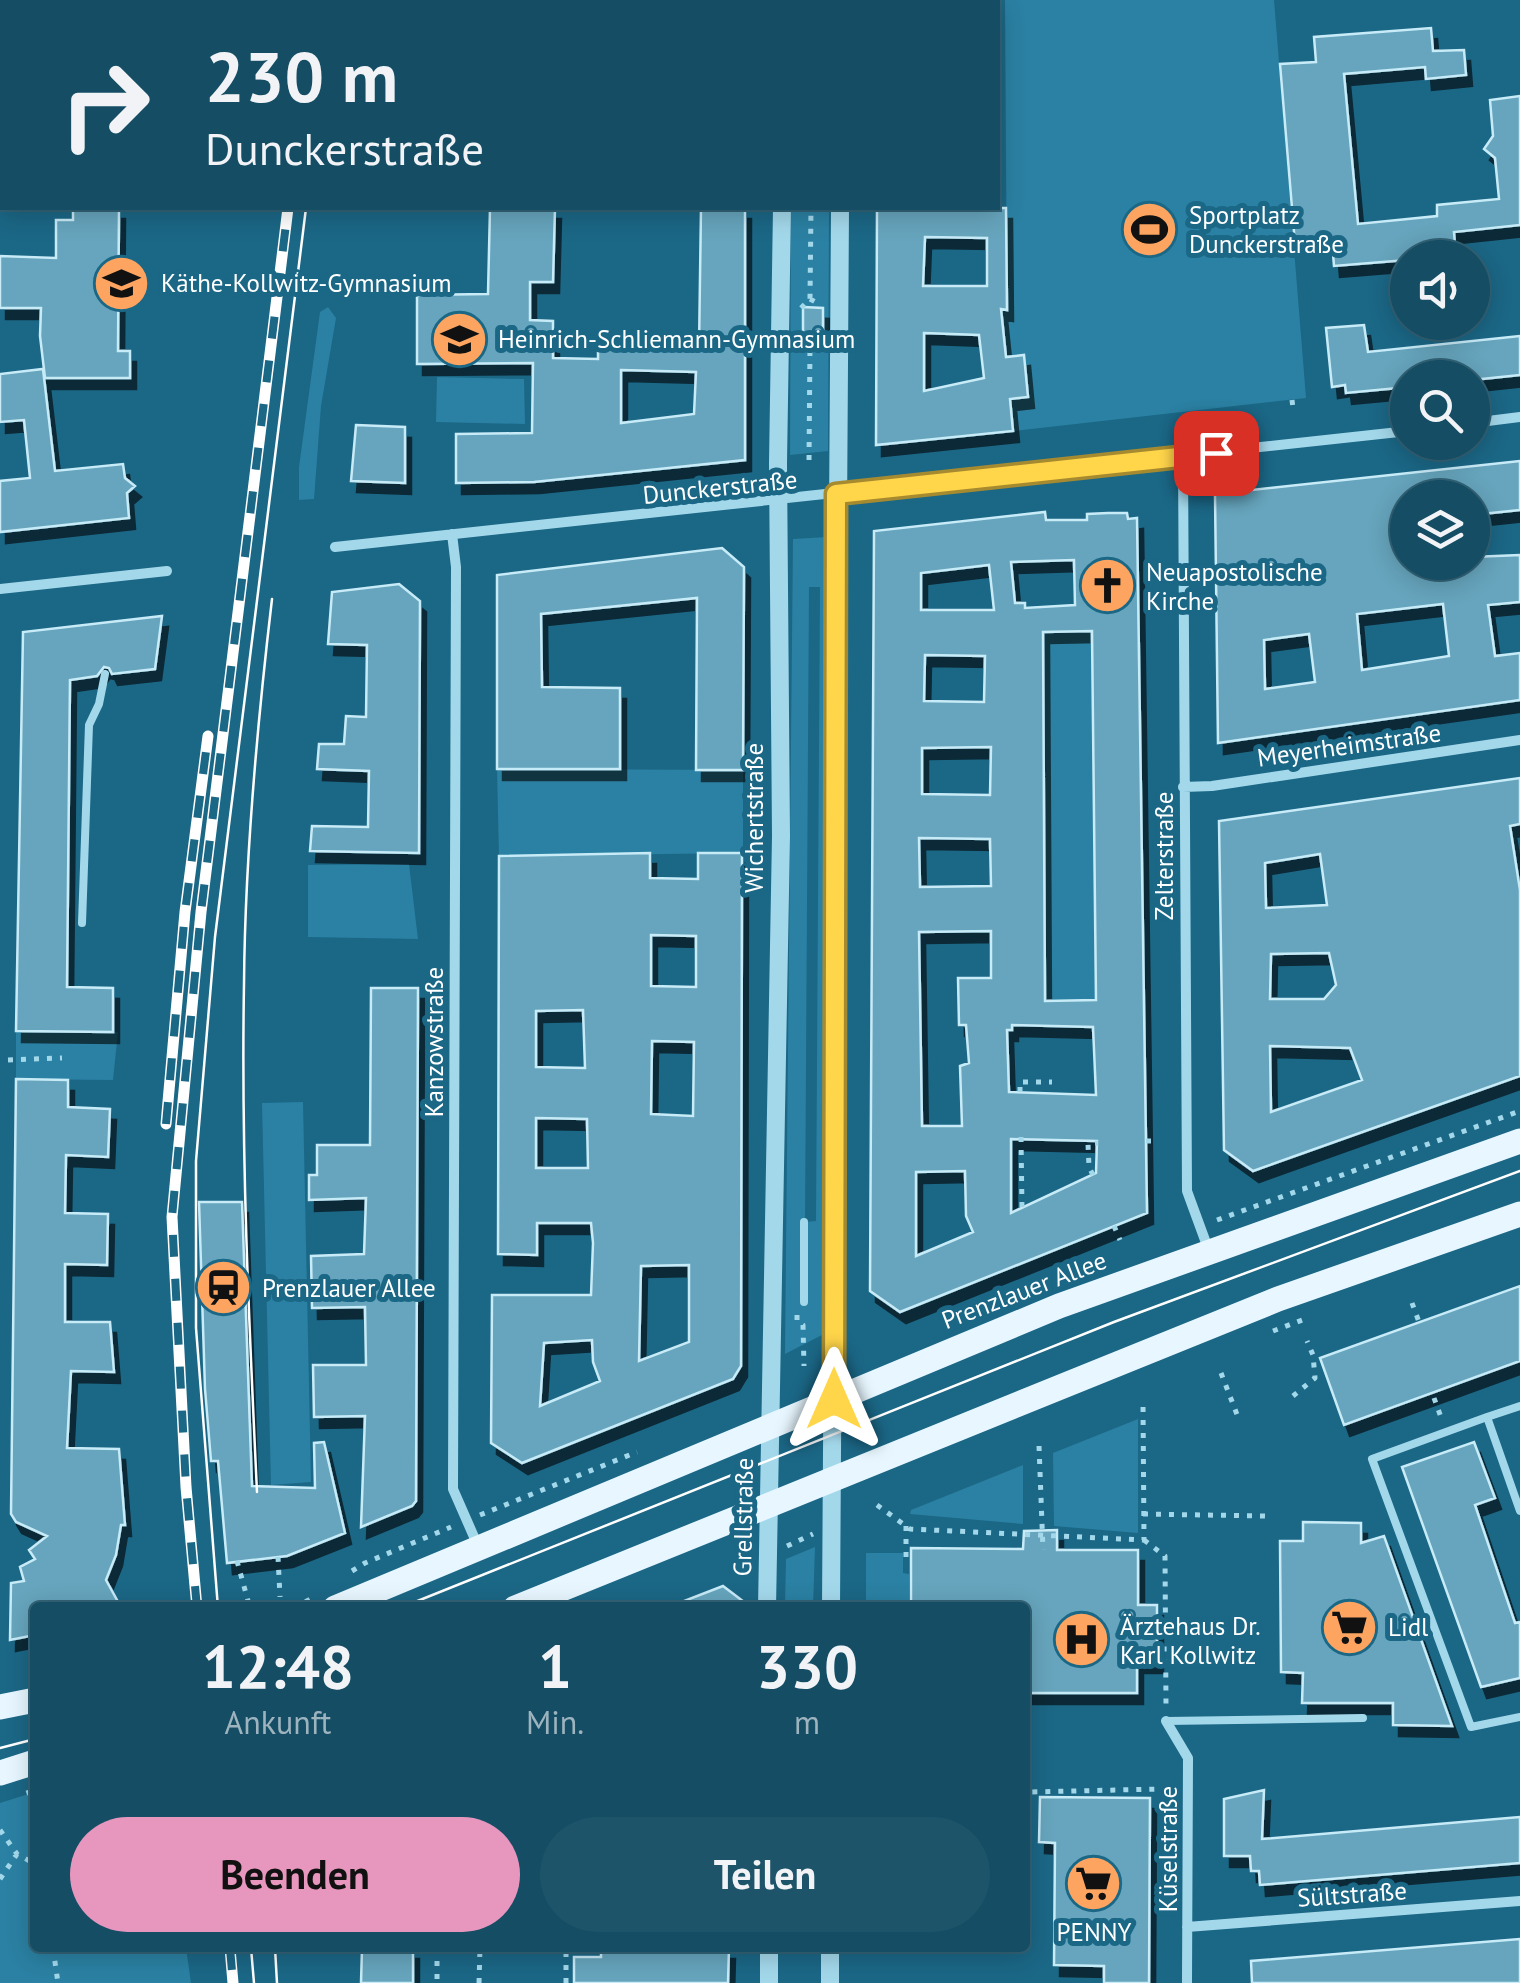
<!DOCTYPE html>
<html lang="de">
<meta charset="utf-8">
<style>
:root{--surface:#144d64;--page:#1d546a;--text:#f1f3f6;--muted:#9db4bf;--line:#336478;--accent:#e797bd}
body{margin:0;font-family:"PT Sans",sans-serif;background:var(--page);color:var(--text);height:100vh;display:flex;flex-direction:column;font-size:38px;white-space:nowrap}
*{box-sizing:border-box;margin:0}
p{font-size:32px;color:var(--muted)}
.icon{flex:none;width:55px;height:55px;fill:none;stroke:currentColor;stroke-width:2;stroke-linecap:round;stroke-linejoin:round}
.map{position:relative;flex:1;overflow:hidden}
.sheet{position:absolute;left:30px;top:1602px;width:1000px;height:350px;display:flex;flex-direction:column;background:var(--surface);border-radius:10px;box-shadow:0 5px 25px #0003,0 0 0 2px var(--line)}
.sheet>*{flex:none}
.hud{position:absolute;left:0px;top:0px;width:1000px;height:210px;box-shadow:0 5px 25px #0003,0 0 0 2px var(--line);background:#144d64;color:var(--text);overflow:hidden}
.buttons{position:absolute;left:1390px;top:240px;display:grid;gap:20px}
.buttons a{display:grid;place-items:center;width:100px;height:100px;border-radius:50%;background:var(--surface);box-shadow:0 5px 25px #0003,0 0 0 2px var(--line);font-size:50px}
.pin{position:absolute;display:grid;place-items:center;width:85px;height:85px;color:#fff;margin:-42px;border-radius:20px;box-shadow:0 5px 15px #0006}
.me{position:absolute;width:110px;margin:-55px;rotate:0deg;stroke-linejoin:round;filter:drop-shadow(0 0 8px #0008)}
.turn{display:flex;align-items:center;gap:35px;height:210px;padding:0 40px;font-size:45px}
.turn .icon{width:130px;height:130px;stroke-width:2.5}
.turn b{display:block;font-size:70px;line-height:85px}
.eta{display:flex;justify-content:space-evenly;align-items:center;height:170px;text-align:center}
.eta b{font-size:60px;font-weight:700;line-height:70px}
.button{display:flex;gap:20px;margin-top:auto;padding:20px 40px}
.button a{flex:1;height:115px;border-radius:60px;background:var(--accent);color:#111;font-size:40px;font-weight:700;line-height:115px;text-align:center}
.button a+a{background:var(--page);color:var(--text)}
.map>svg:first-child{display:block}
.green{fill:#2b81a3;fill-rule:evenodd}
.building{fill:#66a5bd;stroke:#c8ebf8;stroke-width:2.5;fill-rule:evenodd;filter:url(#shadow)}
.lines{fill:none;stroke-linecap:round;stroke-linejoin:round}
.path{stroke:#a3d8eb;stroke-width:5;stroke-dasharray:5 8;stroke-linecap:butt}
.service{stroke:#a3d8eb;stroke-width:8}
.minor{stroke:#a3d8eb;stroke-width:10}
.tertiary{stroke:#a3d8eb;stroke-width:18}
.primary{stroke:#e8f7ff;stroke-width:25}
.tram{stroke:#fff;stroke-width:2.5}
.rail-casing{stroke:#fff;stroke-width:11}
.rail{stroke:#1b6786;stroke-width:8;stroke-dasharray:22;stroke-linecap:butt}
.route-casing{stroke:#a68a30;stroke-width:25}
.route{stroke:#ffd54a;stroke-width:18}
.labels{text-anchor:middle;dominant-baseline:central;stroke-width:10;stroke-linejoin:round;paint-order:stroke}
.poi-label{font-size:25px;fill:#fff;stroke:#1b6786;text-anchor:start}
.street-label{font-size:25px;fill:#fff;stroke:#1b6786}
</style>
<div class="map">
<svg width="1520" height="1983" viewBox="0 0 1520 1983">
<defs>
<filter id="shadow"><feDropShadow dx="6" dy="11" stdDeviation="0" flood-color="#0009"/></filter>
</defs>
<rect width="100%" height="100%" fill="#1b6786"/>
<!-- green -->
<path class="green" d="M1005,0H1274L1306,398L1013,431L1001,309H1007Z
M791,208H829L828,451L790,455Z
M328,307L336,318L321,406L314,499L299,500V467L320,312Z
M437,377L524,379L525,424L436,422Z
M827,537L822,1335L785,1354L793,539ZM809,587H820L816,1221L805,1222Z
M1092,631L1096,1000L1045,1001L1043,632Z
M497,769L743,770V853L499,856Z
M409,864L418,939L308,937V865Z
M16,1031L118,1032L113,1080L16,1079Z
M303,1102L311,1482L271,1485L262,1103Z
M1138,1419V1533L1054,1526L1053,1453Z
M1023,1465V1524L910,1514L911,1510Z
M815,1547L813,1607H785L786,1559Z
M866,1553H903V1573L909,1574V1607H866Z
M35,1792V1948H186L191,1983H0V1803Z"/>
<!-- building -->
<path class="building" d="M1431,28L1433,51L1464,50L1466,75L1426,79L1425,67L1344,74L1358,224L1437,216V205L1499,199L1495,158L1484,149L1493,136L1490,100L1520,96V225L1454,232L1456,256L1334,266L1332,241L1295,244L1280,64L1316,62L1314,37Z
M73,208H119L118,351H130V378H45L40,336L41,308H0V256L56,258V220H73Z
M490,208H555L553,282H530V320L553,321V358L598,359V347L699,348L701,208H745V460L534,482L456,483V434L532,433L533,363L417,364V295L488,294ZM621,370L696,372L694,414L621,423Z
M877,208H1006L1007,310L1001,309L1006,357L1024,355L1028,397L1010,399L1013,431L876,445ZM925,237L987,238V286H923ZM924,333L979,335L984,378L924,391Z
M803,307L823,308V338L803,337Z
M1364,325L1368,352L1520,336V375L1472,380V378H1408V387L1346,393L1345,385L1332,387L1326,328Z
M43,369L55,471L123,464L125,478L135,486L127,493L129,518L0,532V481L30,478L24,420L0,422V374Z
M356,425L405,427V483L351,481Z
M1520,461V510L1472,515V498H1408V562H1472V557L1520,555V602L1488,605L1495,656L1520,653V700L1218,743L1215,494ZM1443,604L1449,656L1362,670L1357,614ZM1309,634L1315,682L1265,689L1264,640Z
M1045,512L1046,520H1087V514L1108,513H1127L1128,519L1137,518L1147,1213L900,1312L870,1291L874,531ZM1074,560L1075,605L1025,608V603H1015L1011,562ZM989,565L994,610H921V573ZM1092,631L1096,1000L1045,1001L1043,632ZM925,655L985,656L984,702L924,701ZM991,747L990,795L922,794V748ZM919,838L990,839L991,886L920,887ZM991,931V978H958L959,1025H966L969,1063L960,1066L962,1126H922L919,932ZM1012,1025L1093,1027L1096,1095L1009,1092L1007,1030H1012ZM1011,1139L1097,1141L1096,1173L1011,1213ZM965,1171L966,1216L973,1232L916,1256V1172Z
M722,548L744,567L743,770H696L697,598L541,614L542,687L620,688V769H497V575Z
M399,584L420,601L419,853L310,851L312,826L368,827L369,771L317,769L319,744H344L346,716L366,717L367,645L328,644L332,592Z
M162,616L155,669L112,674L109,668L104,667L97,676L70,680L67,987L113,988V1032L16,1031L23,632Z
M1520,778V824L1510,826L1520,890V1076L1253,1171L1224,1150L1219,821ZM1320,854L1327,905L1266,908L1265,863ZM1329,953L1336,985L1324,999H1270L1271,954ZM1270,1046L1350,1048L1362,1080L1271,1112Z
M650,853V878L698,879V853H742L741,1366L733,1379L522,1463L491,1443L492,1295H591L593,1243L591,1223H537V1255L498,1254L499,856ZM651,935L696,936V987L651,986ZM583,1010L585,1068L536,1067V1011ZM652,1041L694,1042L693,1116L651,1114ZM536,1118L587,1119L588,1168H536ZM689,1265V1342L639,1361L641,1266ZM592,1340L593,1362L600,1381L540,1406L544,1343Z
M371,988H418L416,1501L412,1506L361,1527L365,1416L314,1417L313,1365H366L365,1307L312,1308L311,1256L364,1254L366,1198L309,1200V1175H317V1145H370Z
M16,1079L68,1080V1107L110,1109L108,1157L66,1155L65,1213L108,1214L107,1265L65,1264V1322H110L114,1372L71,1371L67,1448L119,1449L125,1525H121L116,1555L106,1580L117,1600L109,1608H35V1635L10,1640L11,1583L24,1581L20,1567L35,1559L29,1550L47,1536L16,1522L11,1514Z
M199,1202H242L252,1486L315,1488L314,1443L324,1442L345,1533L287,1556L227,1563L218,1461H211L205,1389Z
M1520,1286V1361L1344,1425L1320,1358Z
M1474,1442L1495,1498L1475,1505L1515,1623L1520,1622V1678L1481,1687L1402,1467Z
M1303,1522L1361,1523V1543L1384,1536L1452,1726L1393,1725V1703H1302L1303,1673L1281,1672L1280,1541H1303Z
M1057,1530V1550H1138V1605H1157V1662H1137V1693H1025V1608H911V1548L1023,1549L1024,1531Z
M723,1586L752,1608H671V1606Z
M1264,1790L1262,1839L1520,1817V1863L1260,1885L1259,1871H1251L1250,1856H1224V1799Z
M1040,1797L1150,1798L1149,1983H1104V1966L1054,1965L1055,1843L1039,1842Z
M1520,1939V1983H1252L1251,1961Z
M362,1948H413V1983H361Z
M616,1948H729L728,1983H574V1957H601V1951Z"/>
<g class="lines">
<!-- path -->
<path class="path" d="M812,2V0
M810,299L821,305
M801,308L810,299L811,208
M1292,400L1293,408
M809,460L810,345L821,340
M8,1060L62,1058
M1020,1092V1082H1052
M1021,1137L1022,1208
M1146,1141H1157
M1093,1175L1089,1167L1088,1144L1098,1143
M1217,1220L1520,1111
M1114,1226L1120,1240
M1412,1303L1419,1322
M797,1315V1321L803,1325L804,1366
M1273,1331L1305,1319
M1221,1373L1238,1417
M1293,1396L1315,1378L1313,1355L1307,1341
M1434,1398L1442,1420
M1039,1446L1043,1550
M877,1505L910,1529L1144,1540L1143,1404
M1143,1514L1267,1516
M480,1515L637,1452
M906,1526V1559
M1144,1540L1165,1556L1166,1706
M787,1546L813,1534
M278,1557L280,1597
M237,1561L250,1608
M352,1571L365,1563L451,1527
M294,1608L314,1597
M28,1790L35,1811
M1025,1802L1031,1792L1160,1789
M0,1830L17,1854L35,1864
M0,1879L17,1854
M53,1948L58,1983
M437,1948V1983
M479,1983L480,1948
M566,1983V1948"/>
<!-- service -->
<path class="service" d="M82,923L89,725L99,704L105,674
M804,1302V1222
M1520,1406L1487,1417L1520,1511
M1487,1417L1372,1459L1471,1727L1520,1717
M1166,1721L1363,1718"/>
<!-- minor -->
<path class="minor" d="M1472,423L1520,417
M1183,456L1187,1191L1209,1251
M452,534L456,567L453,1489L478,1546
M335,547L1408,431
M0,589L167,571
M1183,787L1212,786L1520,740
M1166,1721L1188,1758L1187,1983
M1187,1927L1520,1901"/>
<!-- tertiary -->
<path class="tertiary" d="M784,2V0
M841,2V0
M767,1608L781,836L778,464L782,208
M831,1608L840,208
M769,1948V1983
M830,1948V1983"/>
<!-- primary -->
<path class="primary" d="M335,1608L1059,1306L1520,1141
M515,1608L1278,1299L1520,1214
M0,1707L35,1700
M0,1773L35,1762"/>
<!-- tram -->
<path class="tram" d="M346,2V0
M257,1492C249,1323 241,1154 244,984C245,856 257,726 272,599
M218,1608L196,1328V1161L215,937L306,208
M400,1608L1114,1322L1520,1171
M0,1748L35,1739
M251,1948L254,1983
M275,1948L277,1983"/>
<defs>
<path id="rail" d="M298,2L299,0
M166,1124L185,912L208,736
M197,1608L186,1487L172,1217L201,912L288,208
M230,1948L233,1983"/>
</defs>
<!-- rail casing -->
<use href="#rail" class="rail-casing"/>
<!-- rail -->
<use href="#rail" class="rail"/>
</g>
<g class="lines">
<defs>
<path id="route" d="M834,1399L836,494L1216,453"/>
</defs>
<!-- route casing -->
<use href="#route" class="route-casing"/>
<!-- route -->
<use href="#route" class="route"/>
</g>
<!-- icons -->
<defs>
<symbol id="stadium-disc" viewBox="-11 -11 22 22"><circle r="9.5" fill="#fca460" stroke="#1b6786"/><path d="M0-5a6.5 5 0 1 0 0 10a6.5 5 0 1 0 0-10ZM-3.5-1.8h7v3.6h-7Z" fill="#111"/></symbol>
<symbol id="school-disc" viewBox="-11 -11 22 22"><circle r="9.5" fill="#fca460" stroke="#1b6786"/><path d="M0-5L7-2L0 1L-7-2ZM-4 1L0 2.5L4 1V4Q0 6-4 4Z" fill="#111"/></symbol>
<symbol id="church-disc" viewBox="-11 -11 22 22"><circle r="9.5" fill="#fca460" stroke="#1b6786"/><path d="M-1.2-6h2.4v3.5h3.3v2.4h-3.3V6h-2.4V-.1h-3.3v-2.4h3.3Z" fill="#111"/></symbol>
<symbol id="station-disc" viewBox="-11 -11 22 22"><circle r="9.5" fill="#fca460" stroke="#1b6786"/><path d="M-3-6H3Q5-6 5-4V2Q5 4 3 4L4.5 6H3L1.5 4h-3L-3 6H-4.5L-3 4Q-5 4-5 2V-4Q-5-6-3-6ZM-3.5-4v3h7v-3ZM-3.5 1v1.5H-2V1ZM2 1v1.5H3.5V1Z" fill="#111"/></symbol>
<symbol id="supermarket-disc" viewBox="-11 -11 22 22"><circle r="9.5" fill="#fca460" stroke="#1b6786"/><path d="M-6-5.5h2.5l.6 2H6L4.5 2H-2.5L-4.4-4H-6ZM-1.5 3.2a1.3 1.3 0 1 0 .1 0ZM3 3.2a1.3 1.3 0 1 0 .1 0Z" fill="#111"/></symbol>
<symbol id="hospital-disc" viewBox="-11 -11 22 22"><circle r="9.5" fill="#fca460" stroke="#1b6786"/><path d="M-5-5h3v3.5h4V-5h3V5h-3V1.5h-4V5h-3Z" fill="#111"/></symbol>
</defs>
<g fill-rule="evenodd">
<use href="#stadium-disc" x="1118" y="198" width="63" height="63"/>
<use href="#school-disc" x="90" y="252" width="63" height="63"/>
<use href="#school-disc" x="428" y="308" width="63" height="63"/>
<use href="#church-disc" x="1076" y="554" width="63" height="63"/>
<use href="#station-disc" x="192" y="1256" width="63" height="63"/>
<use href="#supermarket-disc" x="1318" y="1596" width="63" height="63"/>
<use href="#hospital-disc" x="1050" y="1608" width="63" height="63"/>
<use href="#supermarket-disc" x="1062" y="1852" width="63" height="63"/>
</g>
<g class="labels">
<!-- poi labels -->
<g class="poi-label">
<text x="1189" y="215">Sportplatz<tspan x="1189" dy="29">Dunckerstraße</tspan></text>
<text x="161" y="283">Käthe-Kollwitz-Gymnasium</text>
<text x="498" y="339">Heinrich-Schliemann-Gymnasium</text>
<text x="1146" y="572">Neuapostolische<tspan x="1146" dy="29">Kirche</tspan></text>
<text x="262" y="1288">Prenzlauer Allee</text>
<text x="1120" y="1626">Ärztehaus Dr.<tspan x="1120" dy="29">Karl Kollwitz</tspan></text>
<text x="1388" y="1627">Lidl</text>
<text x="1094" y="1932" text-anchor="middle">PENNY</text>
</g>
<!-- street labels -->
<g class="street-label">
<text transform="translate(720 487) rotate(-6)">Dunckerstraße</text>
<text transform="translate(1349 745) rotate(-8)">Meyerheimstraße</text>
<text transform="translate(754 818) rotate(-90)">Wichertstraße</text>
<text transform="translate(1164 856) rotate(-90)">Zelterstraße</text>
<text transform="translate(434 1042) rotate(-90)">Kanzowstraße</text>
<text transform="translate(1024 1290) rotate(-21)">Prenzlauer Allee</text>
<text transform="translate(743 1517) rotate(-89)">Grellstraße</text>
<text transform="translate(1168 1849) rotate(-90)">Küselstraße</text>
<text transform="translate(1352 1894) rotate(-4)">Sültstraße</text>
</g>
</g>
</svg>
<div class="buttons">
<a><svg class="icon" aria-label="sound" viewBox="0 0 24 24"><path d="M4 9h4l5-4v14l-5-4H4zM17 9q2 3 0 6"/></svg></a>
<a><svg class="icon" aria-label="search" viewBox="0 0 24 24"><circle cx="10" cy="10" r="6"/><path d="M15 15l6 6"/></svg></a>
<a><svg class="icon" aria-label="layers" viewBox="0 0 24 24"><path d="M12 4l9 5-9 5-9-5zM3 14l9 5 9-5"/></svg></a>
</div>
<div class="pin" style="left:1216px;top:453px;background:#d93025"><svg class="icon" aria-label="arrive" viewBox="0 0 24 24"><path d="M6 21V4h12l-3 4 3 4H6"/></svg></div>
<svg class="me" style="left:834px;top:1399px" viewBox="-20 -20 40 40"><path d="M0-17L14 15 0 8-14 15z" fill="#ffd54a" stroke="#fff" stroke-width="4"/></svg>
<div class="hud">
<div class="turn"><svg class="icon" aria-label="right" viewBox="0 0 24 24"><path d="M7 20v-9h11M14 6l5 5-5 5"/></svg><div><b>230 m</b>Dunckerstraße</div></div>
</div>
<section class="sheet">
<div class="eta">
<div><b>12:48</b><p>Ankunft</p></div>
<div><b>1</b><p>Min.</p></div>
<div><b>330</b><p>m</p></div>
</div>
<div class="button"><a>Beenden</a><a>Teilen</a></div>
</section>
</div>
